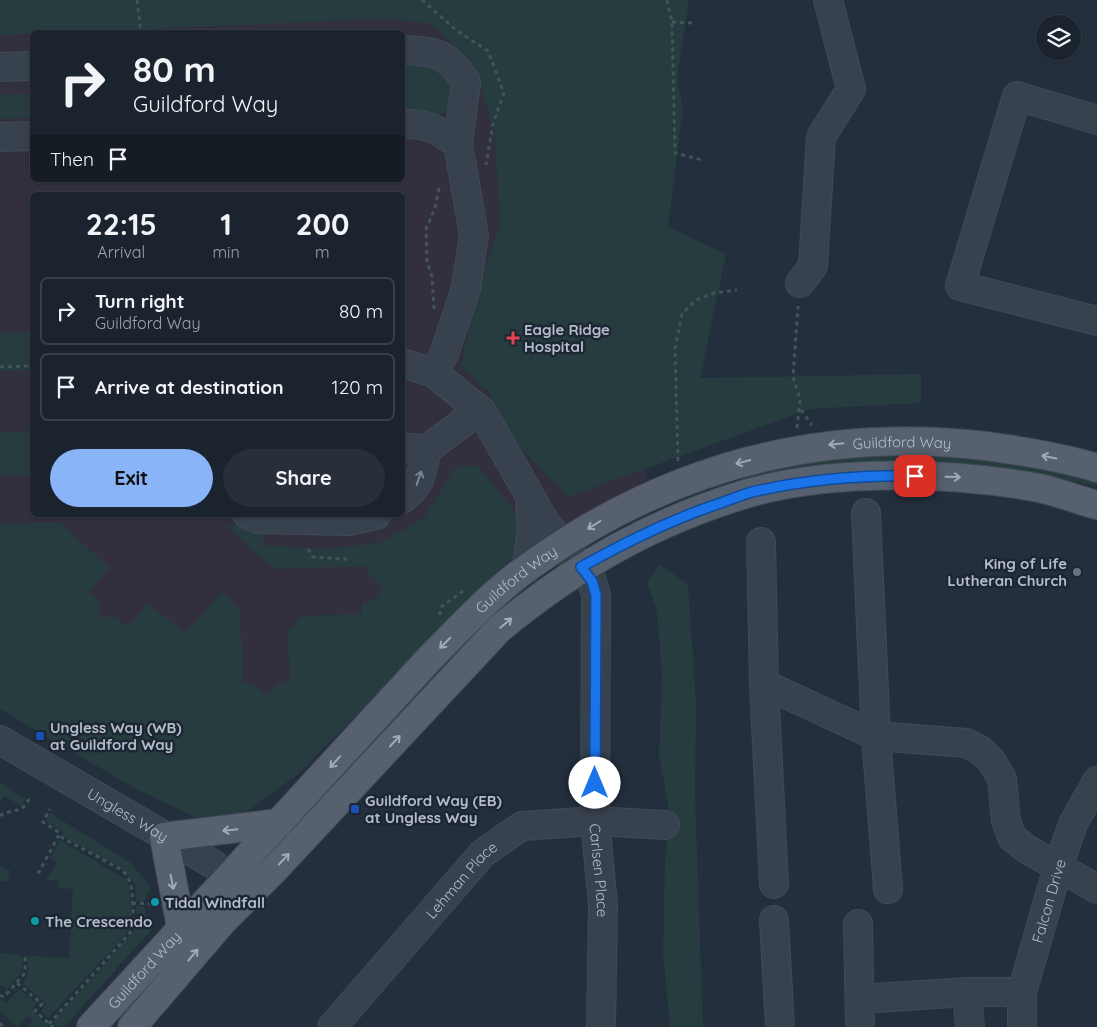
<!DOCTYPE html>
<style>
:root{--surface:#1b232e;--page:#282f3a;--text:#f1f3f6;--muted:#a0a4aa;--line:#39404a;--accent:#8ab4f8}
body{margin:0;font-family:Quicksand,sans-serif;background:var(--page);color:var(--text);height:100vh;display:flex;flex-direction:column;font-size:19px;white-space:nowrap}
*{box-sizing:border-box;margin:0}
p{font-size:16px;color:var(--muted)}
.icon{flex:none;width:28px;height:28px;fill:none;stroke:currentColor;stroke-width:2;stroke-linecap:round;stroke-linejoin:round}
.map{position:relative;flex:1;overflow:hidden}
.drawer{position:absolute;left:30px;top:192px;width:375px;height:325px;display:flex;flex-direction:column;background:var(--surface);border-radius:8px;box-shadow:0 1px 4px #0004,0 0 0 1px var(--line)}
.drawer>*{flex:none}
.banner{position:absolute;left:30px;top:30px;width:375px;height:152px;border-radius:8px;box-shadow:0 1px 4px #0004,0 0 0 1px var(--line);background:#1b232e;color:var(--text);overflow:hidden}
.buttons{position:absolute;left:1036px;top:15px;display:grid;gap:10px}
.buttons a{display:grid;place-items:center;width:45px;height:45px;border-radius:50%;background:var(--surface);box-shadow:0 1px 4px #0004,0 0 0 1px var(--line);font-size:25px}
.pin{position:absolute;display:grid;place-items:center;width:42px;height:42px;color:#fff;margin:-21px;border-radius:10px;box-shadow:0 2px 8px #0006}
.me{position:absolute;width:55px;margin:-28px;rotate:0deg;stroke-linejoin:round;filter:drop-shadow(0 0 4px #0008)}
.turn{display:flex;align-items:center;gap:18px;height:105px;padding:0 20px;font-size:22px}
.turn .icon{width:65px;height:65px;stroke-width:2.5}
.turn b{display:block;font-size:35px;line-height:42px}
.then{display:flex;align-items:center;height:48px;padding:0 20px;background:#0003;gap:10px;font-size:19px}
.eta{display:flex;justify-content:space-evenly;align-items:center;height:85px;text-align:center}
.eta b{font-size:30px;font-weight:700;line-height:35px}
.button{display:flex;gap:10px;margin-top:auto;padding:10px 20px}
.button a{flex:1;height:58px;border-radius:30px;background:var(--accent);color:#111;font-size:20px;font-weight:700;line-height:58px;text-align:center}
.button a+a{background:var(--page);color:var(--text)}
ul{padding:0;list-style:none}
li{display:flex;align-items:center;gap:15px;height:68px;margin:0 10px 8px;padding:0 10px;border:2px solid var(--line);border-radius:8px}
li div{flex:1}
li b{display:block;font-size:19px}
li em{font-style:normal}
.map>svg:first-child{display:block}
.medical{fill:#32303f;fill-rule:evenodd}
.green{fill:#263c3f}
.lines{fill:none;stroke-linecap:round;stroke-linejoin:round}
.minor-casing{stroke:#414a57;stroke-width:30}
.major-casing{stroke:#414a57;stroke-width:30}
.path{stroke:#3f5557;stroke-width:3;stroke-dasharray:4 4;stroke-linecap:butt}
.minor{stroke:#38414e;stroke-width:28}
.major{stroke:#56606e;stroke-width:28}
.oneway{stroke:#a1aab7}
.oneway2{stroke:#7c8592}
.route-casing{stroke:#114b97;stroke-width:12}
.route{stroke:#1a73e8;stroke-width:9}
.health-dot{fill:#e0444e;stroke:#1d2633;stroke-width:2}
.worship-dot{fill:#6b7280;stroke:#1d2633;stroke-width:2}
.transit-dot{fill:#1a4fb4;stroke:#1d2633;stroke-width:2}
.culture-dot{fill:#0f9aa8;stroke:#1d2633;stroke-width:2}
.labels{text-anchor:middle;dominant-baseline:central;stroke-width:5;stroke-linejoin:round;paint-order:stroke}
.poi-label{font-size:15px;font-weight:bold;fill:#b4bcc9;stroke:#1d2633;text-anchor:start}
.street-label{font-size:15px;fill:#b4bcc9;stroke:#1d2633}
</style>
<div class="map">
<svg width="1097" height="1027" viewBox="0 0 1097 1027">
<rect width="100%" height="100%" fill="#242f3e"/>
<!-- medical -->
<path class="medical" d="M0,0H567L647,480L464,608L297,775L241,816L195,817L136,789L0,709ZM32,32H402V180H32ZM32,195H402V515H32Z"/>
<!-- green -->
<path class="green" d="M0,0H689L677,78L683,108L668,227L726,254L700,378L921,374V403L810,409L568,497L517,444L488,391L461,367L474,301L500,227L495,134L474,66L430,23L382,19L0,35Z
M402,59H429L453,84C453,97 452,112 438,116L403,110Z
M32,94V117L0,119V95Z
M32,332V370L0,371V333Z
M32,431V475L0,476V486V433Z
M837,453L976,454L1097,479V486L1052,477L1024,474L724,487L759,471Z
M456,466H478L511,507L526,529L518,552L297,775L241,816L195,817L136,789L0,709V510L2,524L59,522L110,568L89,591L99,600L100,617H116L127,627L148,604L185,633L222,592L240,609L243,683H253L267,696L280,682H290L288,631L302,616L362,614V602H371L384,588L368,573V566L273,569L224,524L265,531L263,545L318,549L380,543L424,518Z
M660,565L688,584L696,703L695,795L703,1027H670L663,953L665,863L670,814L659,755L662,675L657,611L647,582Z
M0,782L25,799L22,806L4,796L0,803Z
M50,813L131,863L151,888L144,901H136L135,884L125,871L62,836L63,832L46,821Z
M60,840L128,881L133,927L48,1018L41,1012L46,1004L22,983L28,974V956L69,958L73,889L58,888V881L46,880L57,862L50,858Z
M0,867L10,870L8,881H0Z
M136,906H144L146,915L155,924L153,928L64,1027H58L53,1022L138,926Z
M0,953L22,955V972L7,989L0,985Z
M19,989L37,1003L32,1010L50,1027H27L33,1021L28,1016L18,1027L0,1012V999L7,1003Z"/>
<g class="lines">
<defs>
<g id="minor">
<path id="s1" d="M402,50C436,51 447,53 466,82L458,144L474,235L466,288L444,354L434,373L482,412L546,524L592,581L596,595L595,821L603,905L601,1027"/>
<path d="M0,67L32,66"/>
<path d="M1097,120L1017,96L960,286L1097,321"/>
<path d="M402,124C427,123 439,130 458,144"/>
<path d="M0,137L32,136"/>
<path d="M800,283L813,266L821,137L851,89L828,0"/>
<path d="M402,363L434,373"/>
<path d="M402,447L426,450"/>
<path d="M402,499C422,485 422,472 426,450L466,420L482,412"/>
<path d="M866,513L876,736L888,889"/>
<path d="M248,515L258,519L348,521L376,515"/>
<path d="M761,542L764,684L774,884"/>
<path d="M526,569L532,532L530,500"/>
<path d="M764,684L876,736L966,743L980,750L991,760L1002,779L1006,821L1012,837L1025,848L1097,889"/>
<path id="s2" d="M0,740L213,864L247,892"/>
<path d="M774,920L780,1027"/>
<path d="M858,924L860,1027"/>
<path d="M967,992L970,1027"/>
<path d="M860,999L967,992H1022"/>
<path id="s3" d="M332,1027L483,853L522,826L595,821L665,825"/>
<path id="s4" d="M1022,1027V992L1058,867L1073,824L1097,781"/>
</g>
<g id="major">
<path d="M181,927L164,837L279,823"/>
<path id="s5" d="M91,1027L430,658C461,627 491,594 527,568C664,469 817,426 986,446C1023,451 1061,457 1097,468"/>
<path d="M132,1027L223,921L274,870L499,629C575,566 654,521 749,493C833,469 954,472 1039,488C1058,492 1078,500 1097,505"/>
</g>
</defs>
<!-- minor casing -->
<use href="#minor" class="minor-casing"/>
<!-- major casing -->
<use href="#major" class="major-casing"/>
<!-- path -->
<path class="path" d="M137,0L141,32
M422,0L456,30L488,51L504,93L493,124L486,165
M667,0L672,22L675,153L702,160
M672,22L693,23
M434,309L432,276L427,262L426,229L435,208L440,184
M0,367L32,366
M801,410L812,425
M797,428L800,399L793,377L798,306
M678,461L675,349L682,314L696,300L714,293L737,290
M308,549L313,557L345,559L350,562
M440,615V608L463,591
M0,816L4,813L22,809L30,798
M37,872H39L60,833L43,822L50,809
M132,903L154,904
M17,983L42,1004L35,1011L53,1027
M0,995L4,997L25,973V955
M0,1023L3,1027
M49,1024L136,926C129,906 138,886 122,870L59,836"/>
<!-- minor -->
<use href="#minor" class="minor"/>
<!-- major -->
<use href="#major" class="major"/>
</g>
<!-- one-way arrows -->
<defs><path id="oneway-shaft" d="M-6 0H5M1.5-3L5.5 0L1.5 3" fill="none" stroke-width="1.6" stroke-linecap="round" stroke-linejoin="round" transform="scale(1.25)"/></defs>
<g class="oneway">
<use href="#oneway-shaft" transform="translate(836 444) rotate(174)"/>
<use href="#oneway-shaft" transform="translate(1049 457) rotate(-168)"/>
<use href="#oneway-shaft" transform="translate(743 462) rotate(165)"/>
<use href="#oneway-shaft" transform="translate(953 477) rotate(1)"/>
<use href="#oneway-shaft" transform="translate(594 525) rotate(148)"/>
<use href="#oneway-shaft" transform="translate(506 623) rotate(-40)"/>
<use href="#oneway-shaft" transform="translate(445 643) rotate(135)"/>
<use href="#oneway-shaft" transform="translate(395 741) rotate(-47)"/>
<use href="#oneway-shaft" transform="translate(335 762) rotate(132)"/>
<use href="#oneway-shaft" transform="translate(230 830) rotate(174)"/>
<use href="#oneway-shaft" transform="translate(284 859) rotate(-47)"/>
<use href="#oneway-shaft" transform="translate(172 882) rotate(79)"/>
<use href="#oneway-shaft" transform="translate(193 955) rotate(-50)"/>
</g>
<use class="oneway2" href="#oneway-shaft" transform="translate(419 478) rotate(-71)"/>
<g class="lines">
<defs>
<path id="route" d="M595,783L596,595L592,581L581,567C624,543 666,522 712,506C725,502 738,496 752,492C805,480 860,475 915,476"/>
</defs>
<!-- route casing -->
<use href="#route" class="route-casing"/>
<!-- route -->
<use href="#route" class="route"/>
</g>
<!-- markers -->
<path class="health-dot" d="M510.5 330.5h5v5h5v5h-5v5h-5v-5h-5v-5h5z"/>
<circle class="worship-dot" cx="1077" cy="572" r="5"/>
<g class="transit-dot">
<rect x="35" y="731" width="10" height="10" rx="2.5"/>
<rect x="350" y="804" width="10" height="10" rx="2.5"/>
</g>
<g class="culture-dot">
<circle cx="155" cy="902" r="5"/>
<circle cx="35" cy="921" r="5"/>
</g>
<g class="labels">
<!-- poi labels -->
<g class="poi-label">
<text x="524" y="329">Eagle Ridge<tspan x="524" dy="17">Hospital</tspan></text>
<text x="1067" y="563" text-anchor="end">King of Life<tspan x="1067" dy="17">Lutheran Church</tspan></text>
<text x="50" y="727">Ungless Way (WB)<tspan x="50" dy="17">at Guildford Way</tspan></text>
<text x="365" y="800">Guildford Way (EB)<tspan x="365" dy="17">at Ungless Way</tspan></text>
<text x="165" y="902">Tidal Windfall</text>
<text x="45" y="921">The Crescendo</text>
</g>
<!-- street labels -->
<g class="street-label">
<text stroke="none"><textPath href="#s5" startOffset="1036">Guildford Way</textPath></text>
<text stroke="none"><textPath href="#s5" startOffset="618">Guildford Way</textPath></text>
<text stroke="none"><textPath href="#s2" startOffset="148">Ungless Way</textPath></text>
<text stroke="none"><textPath href="#s1" startOffset="930">Carlsen Place</textPath></text>
<text stroke="none"><textPath href="#s3" startOffset="196">Lehman Place</textPath></text>
<text stroke="none"><textPath href="#s4" startOffset="130">Falcon Drive</textPath></text>
<text stroke="none"><textPath href="#s5" startOffset="78">Guildford Way</textPath></text>
</g>
</g>
</svg>
<div class="buttons">
<a><svg class="icon" aria-label="layers" viewBox="0 0 24 24"><path d="M12 4l9 5-9 5-9-5zM3 14l9 5 9-5"/></svg></a>
</div>
<div class="pin" style="left:915px;top:476px;background:#d93025"><svg class="icon" aria-label="arrive" viewBox="0 0 24 24"><path d="M6 21V4h12l-3 4 3 4H6"/></svg></div>
<svg class="me" style="left:595px;top:783px" viewBox="-20 -20 40 40"><circle r="19" fill="#fff"/><path d="M0-13L10 11 0 6-10 11z" fill="#1a73e8"/></svg>
<div class="banner">
<div class="turn"><svg class="icon" aria-label="right" viewBox="0 0 24 24"><path d="M7 20v-9h11M14 6l5 5-5 5"/></svg><div><b>80 m</b>Guildford Way</div></div>
<div class="then">Then<svg class="icon" aria-label="arrive" viewBox="0 0 24 24"><path d="M6 21V4h12l-3 4 3 4H6"/></svg></div>
</div>
<section class="drawer">
<div class="eta">
<div><b>22:15</b><p>Arrival</p></div>
<div><b>1</b><p>min</p></div>
<div><b>200</b><p>m</p></div>
</div>
<ul>
<li><svg class="icon" aria-label="right" viewBox="0 0 24 24"><path d="M7 20v-9h11M14 6l5 5-5 5"/></svg><div><b>Turn right</b><p>Guildford Way</p></div><em>80 m</em></li>
<li><svg class="icon" aria-label="arrive" viewBox="0 0 24 24"><path d="M6 21V4h12l-3 4 3 4H6"/></svg><div><b>Arrive at destination</b></div><em>120 m</em></li>
</ul>
<div class="button"><a>Exit</a><a>Share</a></div>
</section>
</div>
